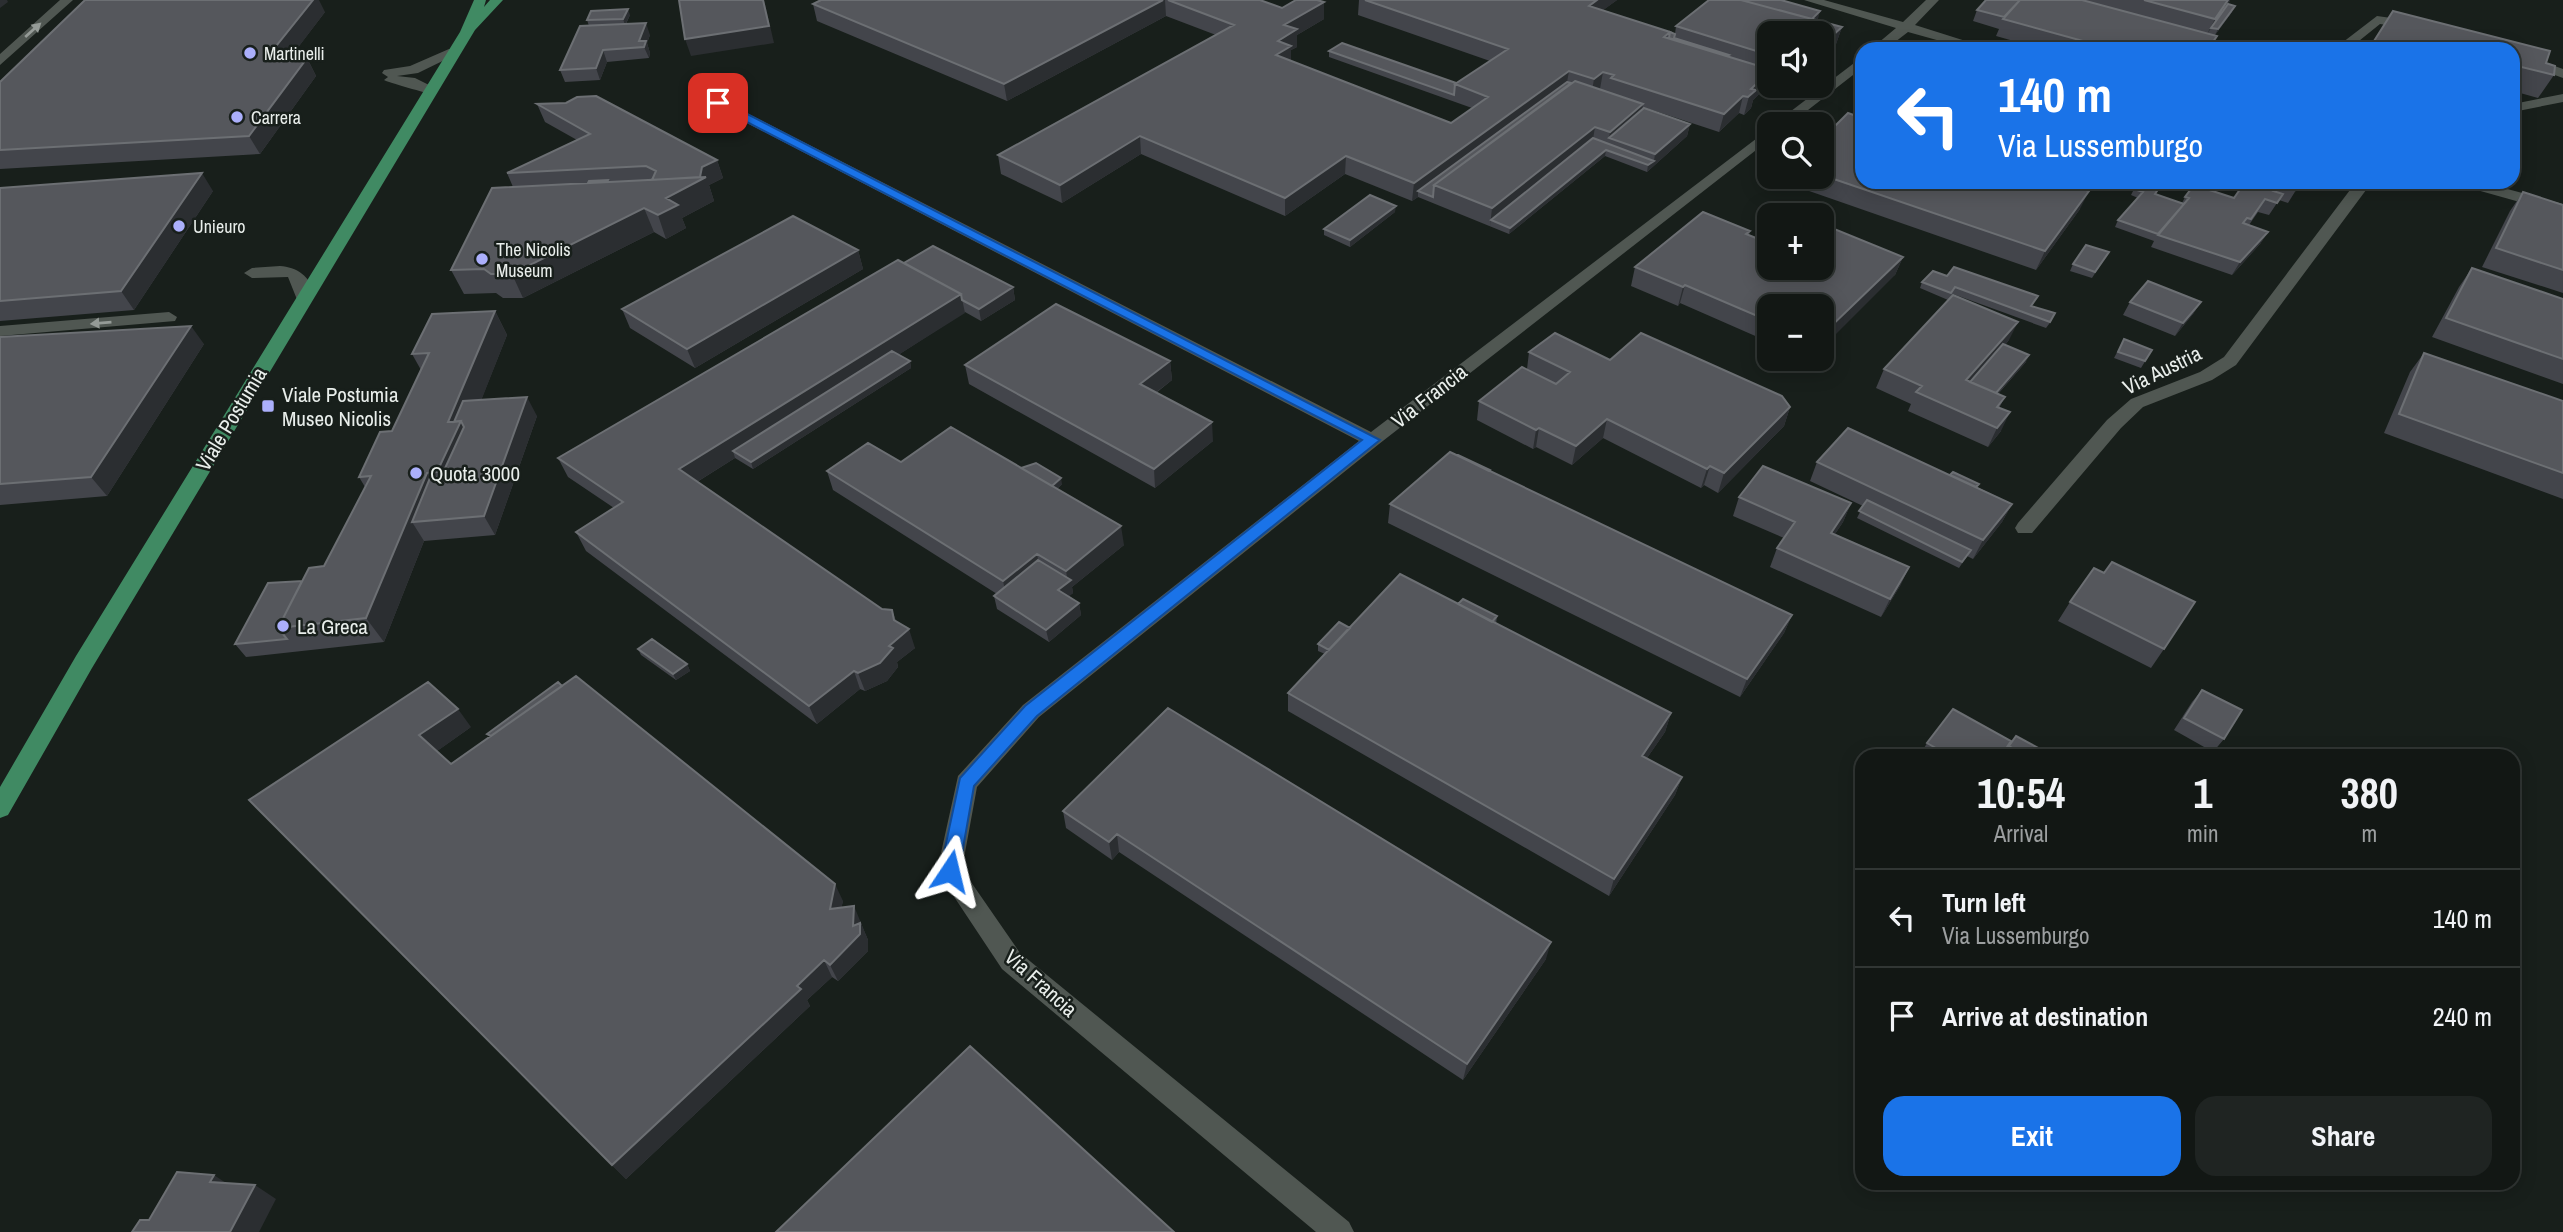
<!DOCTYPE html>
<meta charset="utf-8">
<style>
:root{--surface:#121714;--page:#1f2422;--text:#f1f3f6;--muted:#9c9fa0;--line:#313634;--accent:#1a73e8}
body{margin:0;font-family:"Archivo Narrow",sans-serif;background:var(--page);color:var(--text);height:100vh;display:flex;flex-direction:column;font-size:26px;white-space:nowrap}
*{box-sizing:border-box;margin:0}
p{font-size:23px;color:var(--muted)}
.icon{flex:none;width:38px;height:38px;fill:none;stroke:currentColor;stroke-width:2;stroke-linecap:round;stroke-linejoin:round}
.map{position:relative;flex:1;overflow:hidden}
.sheet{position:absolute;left:1855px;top:749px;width:665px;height:441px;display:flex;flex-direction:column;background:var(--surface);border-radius:21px;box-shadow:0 4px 18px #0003,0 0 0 2px var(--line)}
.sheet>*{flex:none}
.hud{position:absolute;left:1855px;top:42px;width:665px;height:147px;border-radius:21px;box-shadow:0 4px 18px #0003,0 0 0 2px var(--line);background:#1a73e8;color:#fff;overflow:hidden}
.controls{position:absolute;left:1757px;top:21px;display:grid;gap:14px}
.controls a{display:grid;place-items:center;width:77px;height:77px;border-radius:14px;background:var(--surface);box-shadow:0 4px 18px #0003,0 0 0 2px var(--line);font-size:35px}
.pin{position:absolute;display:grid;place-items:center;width:60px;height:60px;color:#fff;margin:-30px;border-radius:14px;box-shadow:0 4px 10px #0006}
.me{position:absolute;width:77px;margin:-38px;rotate:10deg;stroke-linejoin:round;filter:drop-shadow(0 0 5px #0008)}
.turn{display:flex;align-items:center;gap:24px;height:147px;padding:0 28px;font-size:32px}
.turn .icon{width:91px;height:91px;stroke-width:2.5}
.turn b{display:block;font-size:49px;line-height:60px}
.eta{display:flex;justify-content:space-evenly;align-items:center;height:119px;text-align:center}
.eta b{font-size:42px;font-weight:800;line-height:49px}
.action{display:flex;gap:14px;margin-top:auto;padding:14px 28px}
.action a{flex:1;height:80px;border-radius:21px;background:var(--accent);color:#fff;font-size:28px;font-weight:800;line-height:80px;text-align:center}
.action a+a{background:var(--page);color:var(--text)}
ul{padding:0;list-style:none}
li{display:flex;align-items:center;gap:21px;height:98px;padding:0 28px;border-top:2px solid var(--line)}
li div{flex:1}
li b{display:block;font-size:26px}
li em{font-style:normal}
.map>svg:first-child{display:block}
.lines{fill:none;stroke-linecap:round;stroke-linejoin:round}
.minor{fill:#505752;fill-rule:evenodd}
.major{fill:#408a63;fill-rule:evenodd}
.wall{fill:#43454b}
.shaded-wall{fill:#2b2e31}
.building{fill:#55575c;stroke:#6c6f73;stroke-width:2}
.oneway{fill:#959b97}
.route{fill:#1a73e8;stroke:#114b97;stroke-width:2}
.poi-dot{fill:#abaffb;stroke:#181f1b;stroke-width:2.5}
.labels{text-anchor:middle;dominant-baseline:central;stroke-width:5;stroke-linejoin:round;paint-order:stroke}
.far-poi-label{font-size:18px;fill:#e9eeeb;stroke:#181f1b;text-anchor:start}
.street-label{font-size:21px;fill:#e9eeeb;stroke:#181f1b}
.poi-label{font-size:21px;fill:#e9eeeb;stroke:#181f1b;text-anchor:start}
</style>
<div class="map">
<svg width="2563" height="1232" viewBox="0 0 2563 1232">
<rect width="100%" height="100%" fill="#181f1b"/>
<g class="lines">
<!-- minor -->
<path class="minor" d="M60,0H73L0,65V54Z
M1804,0H1824L1903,22L1926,0H1939L1915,25L1991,49H1969L1908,32L1886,49H1871L1896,28Z
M2377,16L2413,21L2420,25L2413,29L2380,24L2349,49H2334Z
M449,49L461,52L418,73L397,76L415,78L435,88V94C431,95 387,82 384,80L388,77L382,73L384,70L410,66Z
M2513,51L2563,69V78L2513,60Z
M1862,57V68L1790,124H1774Z
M698,88L1371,432L1769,129V140L1379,444L1039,717L977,787L962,869L1020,953L1349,1222L1354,1232H1316L1002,969L937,871L958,776L1023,705L1359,441L693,95V89Z
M2563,94V102L2513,112V104Z
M2356,182H2372L2236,365L2212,380L2143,407L2121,428L2032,533H2018L2015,528L2018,523L2107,420L2131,399L2200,372L2224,357Z
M2456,182H2481L2563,204V214L2459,185Z
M280,266C299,267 318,281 310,302H298L288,277L252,278L244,273L252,268Z
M169,312L177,317L175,321L0,336V326Z"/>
<!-- major -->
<path class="major" d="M474,0H486L484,7L490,0H503L475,30L92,668L8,815L0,818V787L76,656L460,32Z"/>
</g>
<!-- wall -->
<path class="wall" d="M819,0H1260L1282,8L1324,2V19L1297,35V47L1291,50V61L1451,123L1472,108L1329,57V51L1456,83L1490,61L1358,15L1359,0H1617L1603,10L1675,34L1676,26L1818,21L1842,27L1836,44L1769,33V77L1766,87L1753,100L1751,108L1744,115L1739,113L1719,132L1643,107L1690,124L1687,136L1647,172L1605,156L1509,234L1418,197L1412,201L1345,174L1285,216L1141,154L1062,203L1001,174L998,155L1216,35L1166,16L1007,101L817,21L813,4L820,0Z
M1986,0H2230L2228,5L2232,12L2215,35L2217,36L2210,49H2042L1996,36L1999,29L1973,21L1977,10Z
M325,12L289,59L307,58L316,76L260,154L0,169V82Z
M630,15L626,24L650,35L647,43L650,53L649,58L607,62L600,80L565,82L560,70L589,26L587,20Z
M2513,49L2546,63L2554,75L2538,98L2513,91Z
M537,104L717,160L723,178L709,185L714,201L682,218L686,228L666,239L654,232L523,298H503L496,293L464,294L451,270L513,187L507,173L577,140L545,122Z
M1822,139L2080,209L2036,270L1789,184L1792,177H1822Z
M2245,182H2301L2288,203L2279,200L2269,215L2258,212L2249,225L2268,232L2260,244L2232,275L2151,247L2154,241L2115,227L2118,220L2138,198L2131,195L2134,189L2156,194L2182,203L2185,197L2234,198Z
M0,188L213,191L134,310L0,321Z
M2523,192L2563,205V293L2482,267L2510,211Z
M1395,212L1350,247L1324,235V229Z
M1750,231L1749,235L1761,240L1903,257L1895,275L1822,306H1769V342L1680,303L1678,306L1631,286L1635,267Z
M858,250L863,269L695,368L630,328L622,309Z
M2109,252L2092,278L2070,271L2073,264Z
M904,263L1013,287L1015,300L981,321L965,312L898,355L910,361L911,368L753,469L735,458L697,482L882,609L892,610L896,621L915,648L897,662L898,667L887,681L865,691L860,689L817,724L586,551L576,532L614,508L568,477L558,458Z
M2472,268L2563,299V384L2432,337L2459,287Z
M1933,271L2034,303L2032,306L2052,320L2046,328L1953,294L1948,300L1920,288L1922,282Z
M2130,302H2201L2193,314L2175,336L2123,315Z
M495,311L507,335L481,400L537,416L495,535L424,541L384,642L246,657L235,644L302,581L324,566L365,487L359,477L392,431L421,370L412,354Z
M0,337L204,344L107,496L0,505Z
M2124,339L2152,350L2141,368L2114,358Z
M2009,340L2005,345L2026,362L1998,394L2005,397L1999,408L2001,431L1988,447L1908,411L1911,404L1876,388L1884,369Z
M1529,352L1610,360L1790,407L1784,426L1718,493L1704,485L1701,488L1603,438L1572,465L1536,447L1533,449L1477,420L1479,401L1527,369Z
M2424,353L2563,401V499L2384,433L2410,372Z
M1170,361L1172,380L1156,393L1213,441L1155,488L969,384L965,365Z
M901,462L1021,468L1062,484L1057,489L1124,545L1072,587L1073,593L1069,596L1079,603L1081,615L1049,642L997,609L994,596L997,594L833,490L827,471Z
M1817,462L1950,475L1979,484L1977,487L2012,504L2002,522L1973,559L1967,556L1959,568L1857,518L1863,506L1810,481Z
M1490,471L1792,615L1784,633L1740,697L1388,523L1390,504Z
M1739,497L1851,503L1843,522L1835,534L1909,567L1900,586L1881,617L1770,567L1777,548L1784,538L1733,516Z
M2104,573L2164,649L2151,668L2058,621L2070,602Z
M1458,604L1497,616L1496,624L1671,713L1665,732L1647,758L1682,777L1675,795L1609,896L1288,711V693L1325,654L1318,651V644L1350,628Z
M638,649L687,664L690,671L676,680L641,655Z
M2202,690L2224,739L2213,752L2174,730L2192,702Z
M471,727L437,751L451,764L490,737L487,734L843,901L841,908L862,924V926L868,940V951L838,981L832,977L807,1000L810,1006L626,1179L266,818Z
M2011,741L2053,756H1921L1920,755L1927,743Z
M1063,811L1546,959L1463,1080L1119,852L1112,860L1066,828Z"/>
<!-- shaded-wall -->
<path class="shaded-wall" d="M0,0H7L8,2L0,8Z
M313,0H319L325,12L275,78L265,60Z
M764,0L774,43L691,56L685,39Z
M1163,0H1165L1166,16L1007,101L1004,84Z
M1597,0H1617L1586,23L1589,6Z
M2228,0H2230L2227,8L2211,28L2206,36L2215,19Z
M1324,2V19L1297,35V47L1291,50V63L1276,73L1278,41L1284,25Z
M2235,6L2232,12L2215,35L2218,29Z
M628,9L630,15L625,25L623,19Z
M1820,11L1817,23L1805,25Z
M646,23L650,35L647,43L650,53L649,58L644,47L639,41Z
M1842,27L1836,44L1822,58V45Z
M603,50L607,62L600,80L596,68Z
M307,58L316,76L260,154L249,136Z
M1569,71L1566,88L1418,191V197L1412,201L1414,183Z
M1603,72L1600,89L1591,97L1594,79Z
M1769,72V77L1766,87L1753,100L1751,108L1744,115L1751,89Z
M1743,96L1739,113L1719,132L1724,114Z
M1643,104L1641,116L1609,138L1610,132Z
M1690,124L1687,136L1647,172L1648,165L1654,161L1655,154Z
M1595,127L1592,145L1491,220L1490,227L1492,208Z
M1140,136L1141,154L1062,203L1060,185Z
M1606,150L1605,156L1509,234L1510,228Z
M1346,156L1345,174L1285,216V198Z
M717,160L723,178L709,185L714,201L682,218L686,228L666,239L658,215L666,198L699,177L702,167Z
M202,173L213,191L134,310L121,291Z
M2089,191L2080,209L2036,270L2045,251Z
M1396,206L1395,212L1350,247V240Z
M644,208L654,232L523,298L512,274Z
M2268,232L2260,244L2232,275L2240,262Z
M858,250L863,269L695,368L687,349Z
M1903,257L1895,275L1822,348V335Z
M1685,285L1680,303L1678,306L1683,287Z
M1013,287L1015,300L981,321L979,309Z
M961,294L965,313L739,455L733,451L735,458L687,488L679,469Z
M2201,302L2193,314L2175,336L2183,323Z
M495,311L507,335L468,434L452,496L437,472L448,422Z
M2018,322L2009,340L1963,394L1966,380Z
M191,326L204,344L107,496L91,477Z
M2029,355L2026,362L1992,400L1995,394Z
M910,361L911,368L753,469L751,462Z
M1170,361L1172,380L1142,403L1140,384Z
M527,397L537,416L495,535L484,516Z
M1790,407L1784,426L1718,493L1724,473Z
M2010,412L2001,431L1988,447L1997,428Z
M1607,419L1603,438L1572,465L1576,446Z
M1212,422L1213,441L1155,488L1154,469Z
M1539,428L1536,447L1533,449L1536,430Z
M1710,466L1704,485L1701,488L1707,469Z
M427,473L442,497L412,522L424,541L384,642L366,618Z
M1061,478L1062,484L1045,499L1044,492Z
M1851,503L1843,522L1823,552L1831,533Z
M2012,504L2002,522L1973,559L1983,540Z
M1121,526L1124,545L1072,587L1073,593L1061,603L1058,590L1068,583L1066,571Z
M1037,554L1041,573L1007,600L1003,581Z
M1909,567L1900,586L1881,617L1890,599Z
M1079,603L1081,615L1049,642L1046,630Z
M892,610L898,629H909L915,648L897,662L898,667L887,681L865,691L858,673L889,646L894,620Z
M1792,615L1784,633L1740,697L1747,679Z
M687,664L690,671L676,680L673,674Z
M854,671L860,689L817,724L809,706Z
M458,709L471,727L433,754L419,735Z
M1671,713L1665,732L1636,774L1642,756Z
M1682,777L1675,795L1609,896L1614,879Z
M1117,834L1119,852L1112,860L1109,842Z
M835,884L843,901L838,926L830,909Z
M854,906L868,940V951L838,981L830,965L853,926Z
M1551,942L1546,959L1463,1080L1467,1064Z
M824,960L832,977L807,1000L810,1006L626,1179L612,1165Z
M214,1175L235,1189L210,1182Z
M255,1185L276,1199L259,1232H230Z"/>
<!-- building -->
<path class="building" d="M85,0H313L265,60L307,58L249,136L0,150V82Z
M679,0H763L769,26L685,39Z
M821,0H1163L1004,84L813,4Z
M1168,0H1260L1282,8L1296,0H1317L1324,2L1284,25L1297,29L1278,41L1291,46L1276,55L1451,123L1488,97L1455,84L1508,49L1365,0H1597L1589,6L1670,32L1664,37L1769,69V72L1751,89L1756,90L1748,97L1743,96L1724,114L1611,78L1614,75L1603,72L1594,79L1569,71L1414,183L1346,156L1285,198L1140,136L1060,185L998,155L1234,25Z
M1709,0H1741L1842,27L1822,45V33H1769V55L1676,26Z
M1741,0H1781L1820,11L1812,19Z
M1986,0H2020L2004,17L1977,10Z
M2020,0H2082L2217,36L2208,49H2112L2003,19Z
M2144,0H2228L2215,19Z
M2228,4L2235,6L2218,29L2211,28Z
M628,9L623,19L587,20L591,11Z
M2393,11L2550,51L2546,63L2555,66L2554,75L2513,65V49H2369Z
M646,23L639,41H646L644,47L603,50L596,68L560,70L580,26Z
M1670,32L1675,34L1674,38L1729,55L1727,56L1669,38Z
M1342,43L1456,83L1455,84L1454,95L1329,51Z
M1575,81L1643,104L1610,132L1595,127L1492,208L1434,185Z
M1567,82L1571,83L1434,185L1433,197L1418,191Z
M596,96L717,160L702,167L700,177L652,180L656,171L646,166L507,173L590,134L537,104L566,103L577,97Z
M1644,108L1690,124L1655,154L1609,138Z
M1848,113L1862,118V182H2062L2089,191L2045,251L1822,175V139Z
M1593,138L1654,161L1648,165L1606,150L1510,228L1491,220Z
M202,173L121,291L0,301V188Z
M706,177L666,198L678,205L658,215L644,208L512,274H491L484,269L451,270L492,188Z
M608,180L607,182L588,183L589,181Z
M2140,182H2163L2155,194L2184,204L2158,234L2118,220L2143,192L2134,189Z
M2245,182H2301L2295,190L2277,184L2273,191L2283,194L2277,203L2265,199L2251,219L2247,218L2243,223L2268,232L2240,262L2158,235L2189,198L2185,197L2194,185L2234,198Z
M2523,192L2563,205V270L2496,248Z
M1370,195L1396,206L1350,240L1324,229Z
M1703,212L1750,231L1746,234L1761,240L1769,233V268H1822V224L1903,257L1822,335V306H1769V321L1685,285L1683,287L1635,267Z
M793,216L858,250L687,349L622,309Z
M2086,245L2109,252L2095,272L2073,264Z
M933,246L1013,287L979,309L962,300L961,294L904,263Z
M898,260L961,294L679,469L882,609L892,610L894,620L909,629L889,646L893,648L880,663L858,673L854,671L809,706L576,532L623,502L558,458Z
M1954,267L2038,296L2031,306L2055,313L2050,322L1955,287L1951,293L1922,282L1933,271L1947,276Z
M2472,268L2563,299V359L2446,318Z
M2148,281L2201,302L2183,323L2130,302Z
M1953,295L2018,322L1966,380L2005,397L1997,407L2010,412L1997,428L1916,392L1922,386L1884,369Z
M1056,304L1170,361L1140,384L1212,422L1154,469L965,365Z
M495,311L448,422L461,421L437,472L427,473L366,618L278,628L309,568L324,566L371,476L359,477L380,432L392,431L429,353L412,354L432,314Z
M191,326L91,477L0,484V337Z
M1555,333L1610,360L1641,333L1782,396L1790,407L1724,473L1710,466L1707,469L1607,419L1576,446L1539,428L1536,430L1479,401L1522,367L1556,384L1570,372L1529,352Z
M2124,339L2152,350L2145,361L2118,352Z
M2003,344L2029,355L1996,393L1970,382Z
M892,351L910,361L751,462L733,451Z
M2424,353L2563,401V473L2399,414Z
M527,397L484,516L412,522L430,478L441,477L464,427L461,421L454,422L463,401Z
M951,427L1121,526L1066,571L1037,554L1003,581L827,471L868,443L901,462Z
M1848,428L2012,504L1983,540L1817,462Z
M1450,452L1792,615L1747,679L1390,504Z
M1457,455H1458L1490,470L1489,471Z
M1036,463L1061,478L1052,486L1021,468Z
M1763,466L1851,503L1831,533L1909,567L1890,599L1777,548L1795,522L1739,497Z
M1953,472L1979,484L1976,487L1950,475Z
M1867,500L1971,550L1962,562L1859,511Z
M1038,560L1071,580L1058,590L1079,603L1046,630L994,596Z
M2112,562L2195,602L2164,649L2070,602L2094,568L2104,573Z
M1400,574L1671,713L1642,756L1682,777L1614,879L1288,693Z
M302,581L278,628L287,639L235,644L268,583Z
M1463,599L1497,616L1492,622L1458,604Z
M1339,622L1350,628L1329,650L1318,644Z
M652,639L687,664L673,674L638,649Z
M576,676L835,884L830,909L854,906L853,926L860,923V934L830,965L824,960L797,986L801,989L612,1165L249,800L428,682L458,709L419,735L451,764Z
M558,682L562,686L491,736L487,734Z
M2202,690L2242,710L2224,739L2184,718Z
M1168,708L1551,942L1467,1064L1117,834L1109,842L1063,811Z
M1953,709L2011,741L2001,756H1950L1927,743Z
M2016,736L2053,756H2027L2009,746Z
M2008,746L2027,756H2001Z
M970,1046L1174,1232H776Z
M177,1172L214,1175L210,1182L255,1185L230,1232H132L140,1220H149Z"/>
<!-- one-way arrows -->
<defs><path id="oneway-solid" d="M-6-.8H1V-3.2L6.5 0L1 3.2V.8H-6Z" transform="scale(1.75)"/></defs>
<g class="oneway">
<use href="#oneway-solid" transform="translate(33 30) rotate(-42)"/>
<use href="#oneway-solid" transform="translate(101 323) rotate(175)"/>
</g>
<!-- route -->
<path class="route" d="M718,99L1380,440L1037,716L974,786L959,871L956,877H943L940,871L960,778L1025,706L1362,440L714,105V100Z"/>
<!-- markers -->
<g class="poi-dot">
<circle cx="250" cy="53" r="7"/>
<circle cx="237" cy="117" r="7"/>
<circle cx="179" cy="226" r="7"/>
<circle cx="482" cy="259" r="7"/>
<rect x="261" y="399" width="14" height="14" rx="3.5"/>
<circle cx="416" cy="473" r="7"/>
<circle cx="283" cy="626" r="7"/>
</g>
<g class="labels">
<!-- far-poi labels -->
<g class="far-poi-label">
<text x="264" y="53">Martinelli</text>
<text x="251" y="117">Carrera</text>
<text x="193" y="226">Unieuro</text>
<text x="496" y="249">The Nicolis<tspan x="496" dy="21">Museum</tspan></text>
</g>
<!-- street labels -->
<g class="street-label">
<text transform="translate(2162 370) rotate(-26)">Via Austria</text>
<text transform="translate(1429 396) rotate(-38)">Via Francia</text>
<text transform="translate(231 419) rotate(-59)">Viale Postumia</text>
<text transform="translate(1041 983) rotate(42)">Via Francia</text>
</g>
<!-- poi labels -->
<g class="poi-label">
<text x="282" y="394">Viale Postumia<tspan x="282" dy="24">Museo Nicolis</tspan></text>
<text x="430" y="473">Quota 3000</text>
<text x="297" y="626">La Greca</text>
</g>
</g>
</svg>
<div class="controls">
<a><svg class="icon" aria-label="sound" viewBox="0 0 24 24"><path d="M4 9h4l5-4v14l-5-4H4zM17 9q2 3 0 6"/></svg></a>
<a><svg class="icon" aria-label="search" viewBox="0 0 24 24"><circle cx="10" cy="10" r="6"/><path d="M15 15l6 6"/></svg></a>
<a>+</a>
<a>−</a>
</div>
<div class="pin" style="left:718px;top:103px;background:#d93025"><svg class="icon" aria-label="arrive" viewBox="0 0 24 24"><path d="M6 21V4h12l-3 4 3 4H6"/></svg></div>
<svg class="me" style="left:950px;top:871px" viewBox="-20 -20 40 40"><path d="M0-17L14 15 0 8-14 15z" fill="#1a73e8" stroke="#fff" stroke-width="4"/></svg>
<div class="hud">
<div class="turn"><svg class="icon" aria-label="left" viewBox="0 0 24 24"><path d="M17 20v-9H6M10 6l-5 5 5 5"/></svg><div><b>140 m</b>Via Lussemburgo</div></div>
</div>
<section class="sheet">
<div class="eta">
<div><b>10:54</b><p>Arrival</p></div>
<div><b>1</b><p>min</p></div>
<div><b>380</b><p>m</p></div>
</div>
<ul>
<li><svg class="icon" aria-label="left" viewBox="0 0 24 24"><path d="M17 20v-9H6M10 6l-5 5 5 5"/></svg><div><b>Turn left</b><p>Via Lussemburgo</p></div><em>140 m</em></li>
<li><svg class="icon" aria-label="arrive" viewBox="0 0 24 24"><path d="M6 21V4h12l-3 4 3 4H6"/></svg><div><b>Arrive at destination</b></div><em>240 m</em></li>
</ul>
<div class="action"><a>Exit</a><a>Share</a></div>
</section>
</div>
